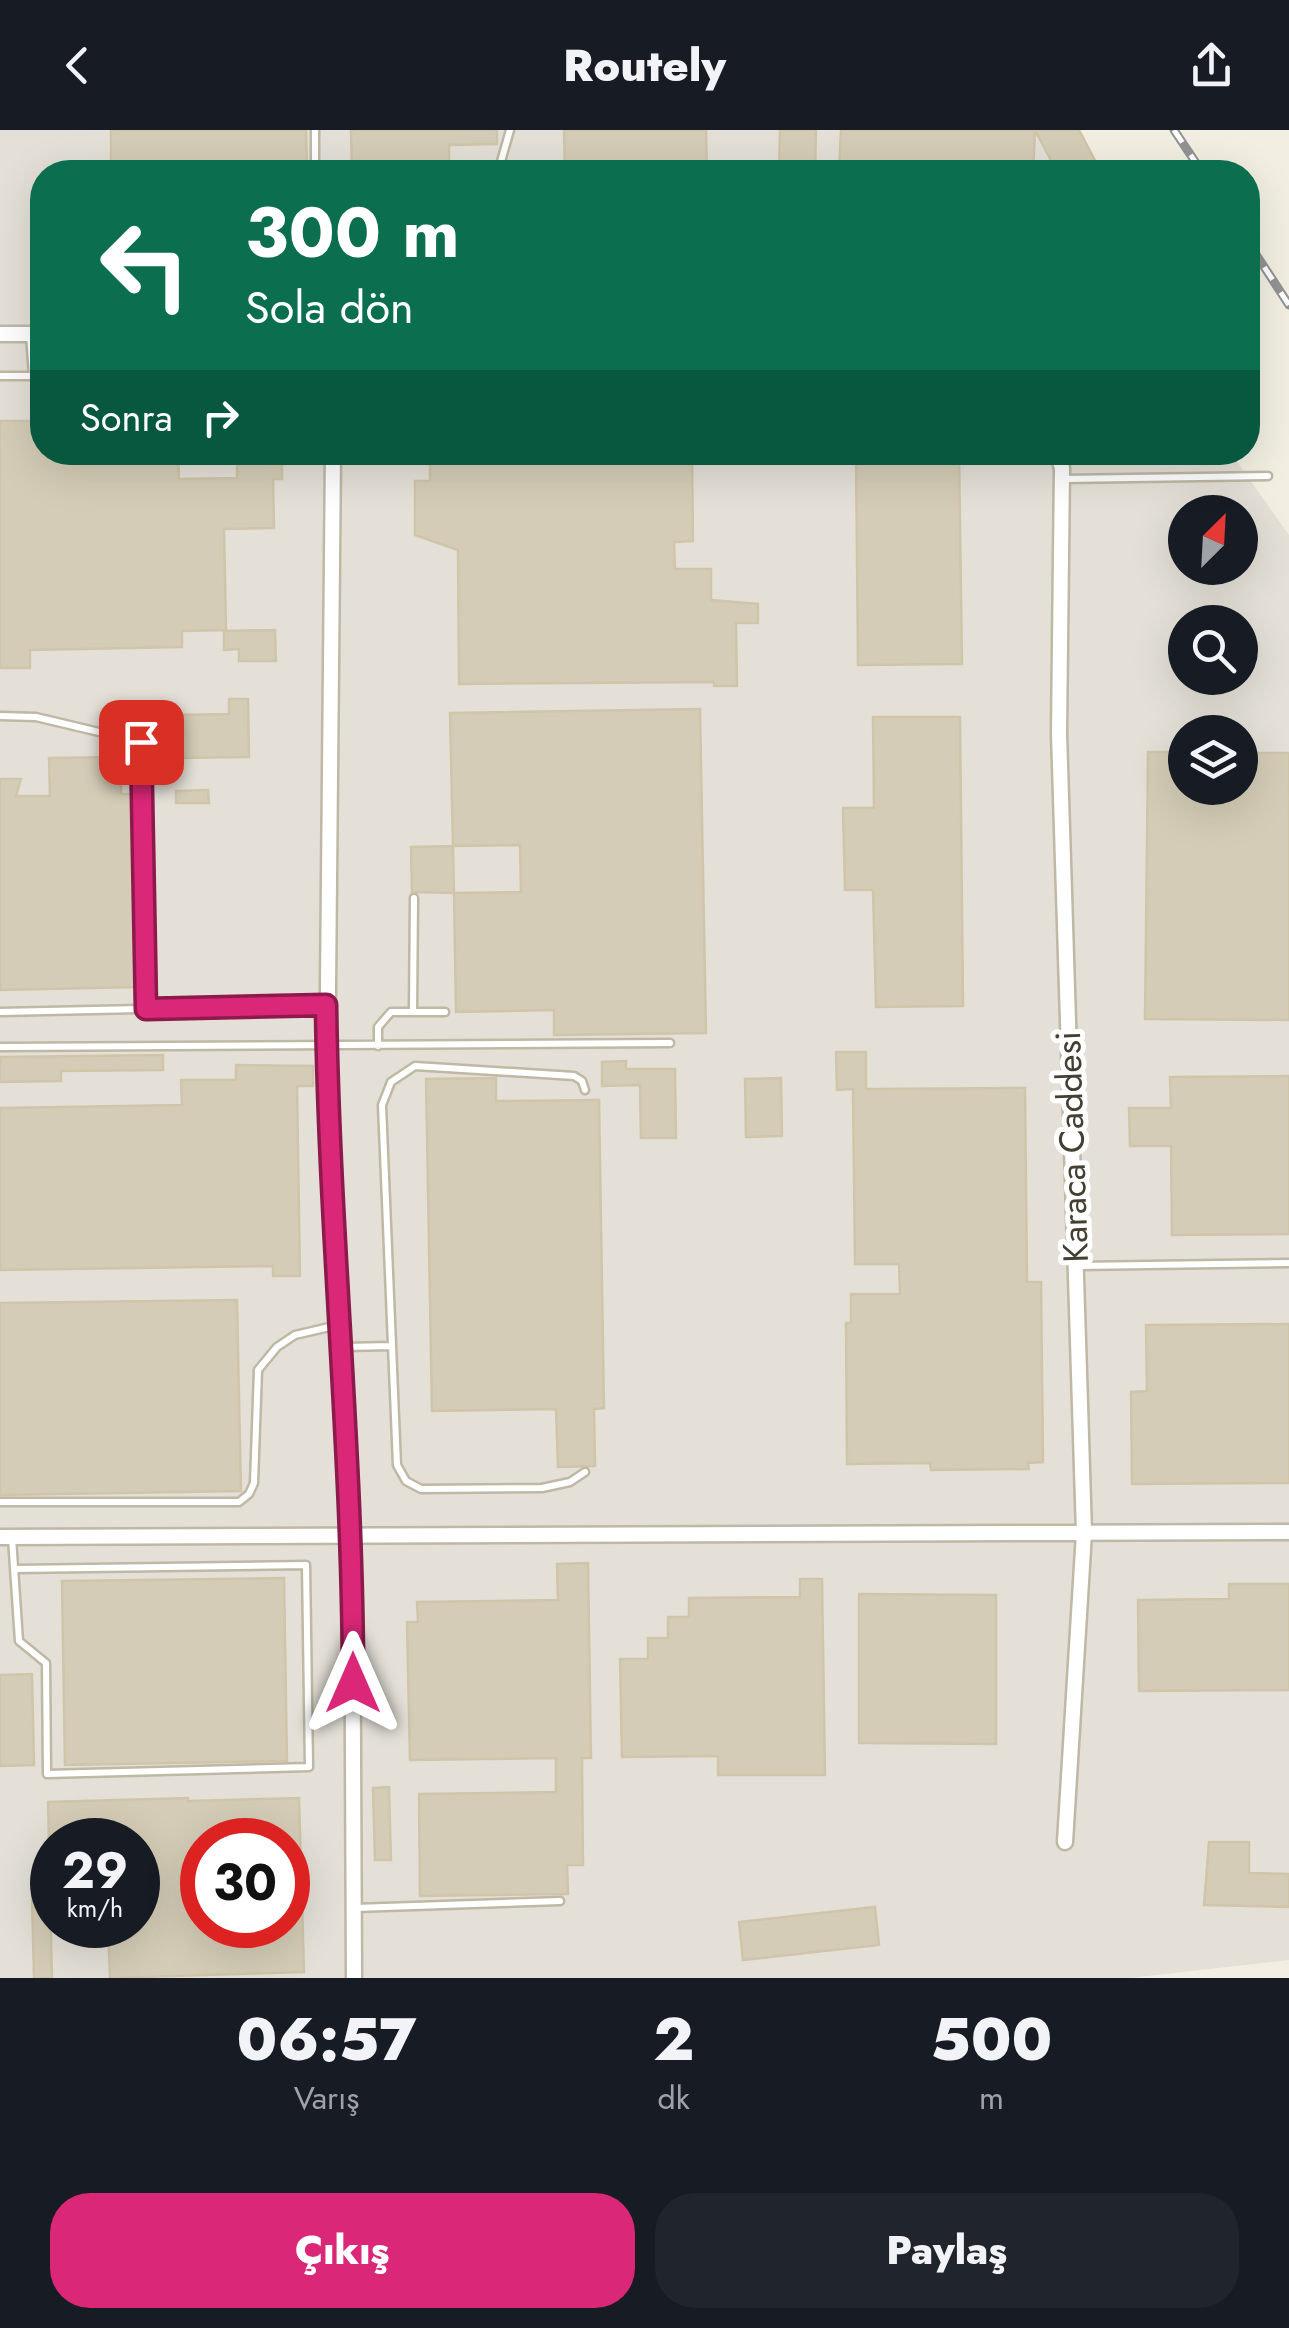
<!DOCTYPE html>
<html lang="tr">
<meta charset="utf-8">
<style>
:root{--surface:#171b24;--page:#20242c;--text:#f1f3f6;--muted:#9ea1a6;--accent:#db2777}
body{margin:0;font-family:Jost,sans-serif;background:var(--page);color:var(--text);height:100vh;display:flex;flex-direction:column;font-size:38px;white-space:nowrap}
*{box-sizing:border-box;margin:0}
p{font-size:32px;color:var(--muted)}
.icon{flex:none;width:55px;height:55px;fill:none;stroke:currentColor;stroke-width:2;stroke-linecap:round;stroke-linejoin:round}
.map{position:relative;height:1848px;overflow:hidden}
.drawer{display:flex;flex-direction:column;background:var(--surface);flex:1}
.drawer>*{flex:none}
.guide{position:absolute;left:30px;top:30px;width:1230px;height:305px;border-radius:40px;box-shadow:0 10px 40px #0002;background:#0b6e4f;color:#fff;overflow:hidden}
.needle{width:65px;rotate:24deg}
.controls{position:absolute;left:1168px;top:365px;display:grid;gap:20px}
.controls a{display:grid;place-items:center;width:90px;height:90px;border-radius:50%;background:var(--surface);box-shadow:0 10px 40px #0002;font-size:50px}
.speed{position:absolute;left:30px;top:1688px;display:flex;gap:20px;font-size:50px;font-weight:700;text-align:center}
.speed>*{display:grid;place-content:center;width:130px;height:130px;border-radius:50%;background:var(--surface);box-shadow:0 10px 40px #0002;line-height:1}
.speed small{font-size:25px;font-weight:400}
.speed .limit{border:15px solid #d22;background:#fff;color:#111}
.pin{position:absolute;display:grid;place-items:center;width:85px;height:85px;color:#fff;margin:-42px;border-radius:20px;box-shadow:0 5px 15px #0006}
.me{position:absolute;width:110px;margin:-55px;rotate:0deg;stroke-linejoin:round;filter:drop-shadow(0 0 8px #0008)}
.turn{display:flex;align-items:center;gap:35px;height:210px;padding:0 50px;font-size:45px}
.turn .icon{width:130px;height:130px;stroke-width:2.5}
.turn b{display:block;font-size:70px;line-height:85px}
.then{display:flex;align-items:center;height:95px;padding:0 50px;background:#0003;gap:20px;font-size:38px}
.eta{display:flex;justify-content:space-evenly;align-items:center;height:170px;text-align:center}
.eta b{font-size:60px;font-weight:800;line-height:70px}
.primary-button{display:flex;gap:20px;margin-top:auto;padding:20px 50px}
.primary-button a{flex:1;height:115px;border-radius:40px;background:var(--accent);color:#fff;font-size:40px;font-weight:800;line-height:115px;text-align:center}
.primary-button a+a{background:var(--page);color:var(--text)}
header{display:flex;justify-content:space-between;align-items:center;height:130px;padding:0 50px;background:var(--surface);font-size:45px;font-weight:800}
.map>svg:first-child{display:block}
.industrial{fill:#e4e0d7;fill-rule:evenodd}
.building{fill:#d4ccb6;stroke:#d0c5a9;stroke-width:2.5;fill-rule:evenodd}
.lines{fill:none;stroke-linecap:round;stroke-linejoin:round}
.service-casing{stroke:#beb8a4;stroke-width:11}
.minor-casing{stroke:#beb8a4;stroke-width:19}
.service{stroke:#fff;stroke-width:6}
.minor{stroke:#fff;stroke-width:14}
.rail-casing{stroke:#939393;stroke-width:9}
.rail{stroke:#fff;stroke-width:5;stroke-dasharray:15;stroke-linecap:butt}
.route-casing{stroke:#8e194d;stroke-width:25}
.route{stroke:#db2777;stroke-width:18}
.labels{text-anchor:middle;dominant-baseline:central;stroke-width:10;stroke-linejoin:round;paint-order:stroke}
.street-label{font-size:35px;fill:#443f32;stroke:#fff}
</style>
<header><svg class="icon" aria-label="back" viewBox="0 0 24 24"><path d="M15 5l-7 7 7 7"/></svg>Routely<svg class="icon" aria-label="share" viewBox="0 0 24 24"><path d="M12 15V3M7 8l5-5 5 5M5 13v7h14v-7"/></svg></header>
<div class="map">
<svg width="1289" height="1848" viewBox="0 0 1289 1848">
<rect width="100%" height="100%" fill="#f2efe2"/>
<!-- industrial -->
<path class="industrial" d="M0,0H1046L1070,42H42V322L1231,323L1289,405V1830L1130,1848H0ZM1185,382H1240V438H1185ZM1185,492H1240V548H1185ZM1185,602H1240V658H1185ZM52,1710H138V1795H52ZM202,1710H288V1795H202Z"/>
<!-- building -->
<path class="building" d="M111,0H306L307,42H111Z
M351,0H497V14L449,15V42H352Z
M564,0H706L707,42H565Z
M780,0H816L815,42H779Z
M841,0H1035L1033,42H839Z
M1035,0H1079L1101,42H1057Z
M0,291H42V322H178L179,349L237,348V322H272V334H282V349H273L274,398L224,399L226,500L182,501V517L30,520V538H0Z
M430,322H692L693,411L674,412L675,439H711V470L758,474V493H736L737,556H714V552L459,554L458,420L415,405V351H430Z
M856,322H959L962,534L858,535Z
M275,500L276,531H239V519L224,520V501Z
M229,569H248L249,627L177,628L176,585L229,584Z
M700,579L706,903L554,905V880L456,882L454,763L521,762L520,715L453,716L450,583Z
M873,587H960L963,876L876,877L873,760H845L843,678H874Z
M1148,622H1185V658H1240V623H1289V890L1145,889Z
M121,627V664H135L139,857L0,860V649H21L16,666H50L49,628Z
M208,660L209,673H176V661Z
M453,716L454,763L412,762L411,717Z
M836,922H866V959L1025,958L1027,1152H1041L1043,1332L1028,1333L1029,1339L931,1340L930,1333L847,1334L846,1193H851V1164H900L899,1134H855L853,959L837,960Z
M163,925V940L61,941V951L0,952V927Z
M626,931V939H675L676,1008H641L640,955L602,956V932Z
M236,935L313,936V956H297L300,1146H273V1136L0,1140V978L182,975L181,950H236Z
M1289,946V1104L1172,1105L1171,1016H1130L1129,978H1171L1170,947Z
M496,948V971L599,970L604,1278L594,1279L595,1336L558,1337L556,1279L432,1281L426,949Z
M781,948L782,1006L746,1007L745,949Z
M237,1170L241,1361L0,1365V1173Z
M1289,1194V1353L1132,1354L1131,1262L1147,1261L1146,1195Z
M588,1433L591,1628H582L583,1735H567L568,1764L420,1766L419,1664L556,1662V1628L410,1630L407,1492H418L417,1472L558,1470L557,1434Z
M284,1448L287,1631L65,1635L62,1451Z
M800,1449H822L825,1645H718V1626L622,1627L620,1529H648V1508H668V1487H689V1468L800,1467Z
M1229,1454H1289V1560L1139,1561L1138,1470L1229,1469Z
M859,1464L996,1465V1614L859,1613Z
M32,1544L34,1635L0,1636V1545Z
M389,1657L391,1730H375L373,1658Z
M188,1668V1671L299,1668L304,1842L110,1848L108,1795H138V1710H49L48,1672ZM202,1710H288V1795H202Z
M1209,1712H1249V1743L1289,1744V1777L1204,1775Z
M50,1765L52,1848H34L32,1766Z
M875,1777L879,1815L743,1830L739,1792Z"/>
<g class="lines">
<defs>
<path id="service" d="M315,42V0
M498,42L510,0
M30,204L33,246
M0,246H42
M1063,349L1268,346
M0,586L36,587L141,612L146,879
M413,881L414,768
M0,882L325,875
M378,916V897L391,882H445
M0,917L670,913
M585,960L582,951L574,946L415,936L391,952L382,975L397,1335L406,1351L421,1359L542,1358L570,1352L585,1342
M1077,1136L1289,1133
M343,1217L392,1216
M0,1372H239L249,1364L254,1353L258,1240L277,1217L295,1205L338,1195
M12,1408L19,1511L46,1533L47,1644L309,1637L306,1435L16,1439
M355,1778L560,1771"/>
<path id="minor" d="M0,204H42
M333,322L327,964L352,1403L354,1848
M1057,322L1062,338L1059,603L1084,1403L1065,1712
M0,1407L1289,1402"/>
</defs>
<!-- service casing -->
<use href="#service" class="service-casing"/>
<!-- minor casing -->
<use href="#minor" class="minor-casing"/>
<!-- service -->
<use href="#service" class="service"/>
<!-- minor -->
<use href="#minor" class="minor"/>
<defs>
<path id="rail" d="M1174,0L1202,42
M1248,112L1289,175"/>
</defs>
<!-- rail casing -->
<use href="#rail" class="rail-casing"/>
<!-- rail -->
<use href="#rail" class="rail"/>
</g>
<g class="lines">
<defs>
<path id="route" d="M141,612L146,879L326,875C329,1101 353,1327 353,1553"/>
</defs>
<!-- route casing -->
<use href="#route" class="route-casing"/>
<!-- route -->
<use href="#route" class="route"/>
</g>
<g class="labels">
<!-- street labels -->
<g class="street-label">
<text transform="translate(1072 1017) rotate(-92)">Karaca Caddesi</text>
</g>
</g>
</svg>
<div class="controls">
<a><svg class="needle" viewBox="-14 -14 28 28"><path d="M0-13l5 13h-10z" fill="#e53935"/><path d="M0 13l5-13h-10z" fill="#9ea1a6"/></svg></a>
<a><svg class="icon" aria-label="search" viewBox="0 0 24 24"><circle cx="10" cy="10" r="6"/><path d="M15 15l6 6"/></svg></a>
<a><svg class="icon" aria-label="layers" viewBox="0 0 24 24"><path d="M12 4l9 5-9 5-9-5zM3 14l9 5 9-5"/></svg></a>
</div>
<div class="speed"><div>29<small>km/h</small></div><div class="limit">30</div></div>
<div class="pin" style="left:141px;top:612px;background:#d93025"><svg class="icon" aria-label="arrive" viewBox="0 0 24 24"><path d="M6 21V4h12l-3 4 3 4H6"/></svg></div>
<svg class="me" style="left:353px;top:1553px" viewBox="-20 -20 40 40"><path d="M0-17L14 15 0 8-14 15z" fill="#db2777" stroke="#fff" stroke-width="4"/></svg>
<div class="guide">
<div class="turn"><svg class="icon" aria-label="left" viewBox="0 0 24 24"><path d="M17 20v-9H6M10 6l-5 5 5 5"/></svg><div><b>300 m</b>Sola dön</div></div>
<div class="then">Sonra<svg class="icon" aria-label="right" viewBox="0 0 24 24"><path d="M7 20v-9h11M14 6l5 5-5 5"/></svg></div>
</div>
</div>
<section class="drawer">
<div class="eta">
<div><b>06:57</b><p>Varış</p></div>
<div><b>2</b><p>dk</p></div>
<div><b>500</b><p>m</p></div>
</div>
<div class="primary-button"><a>Çıkış</a><a>Paylaş</a></div>
</section>
